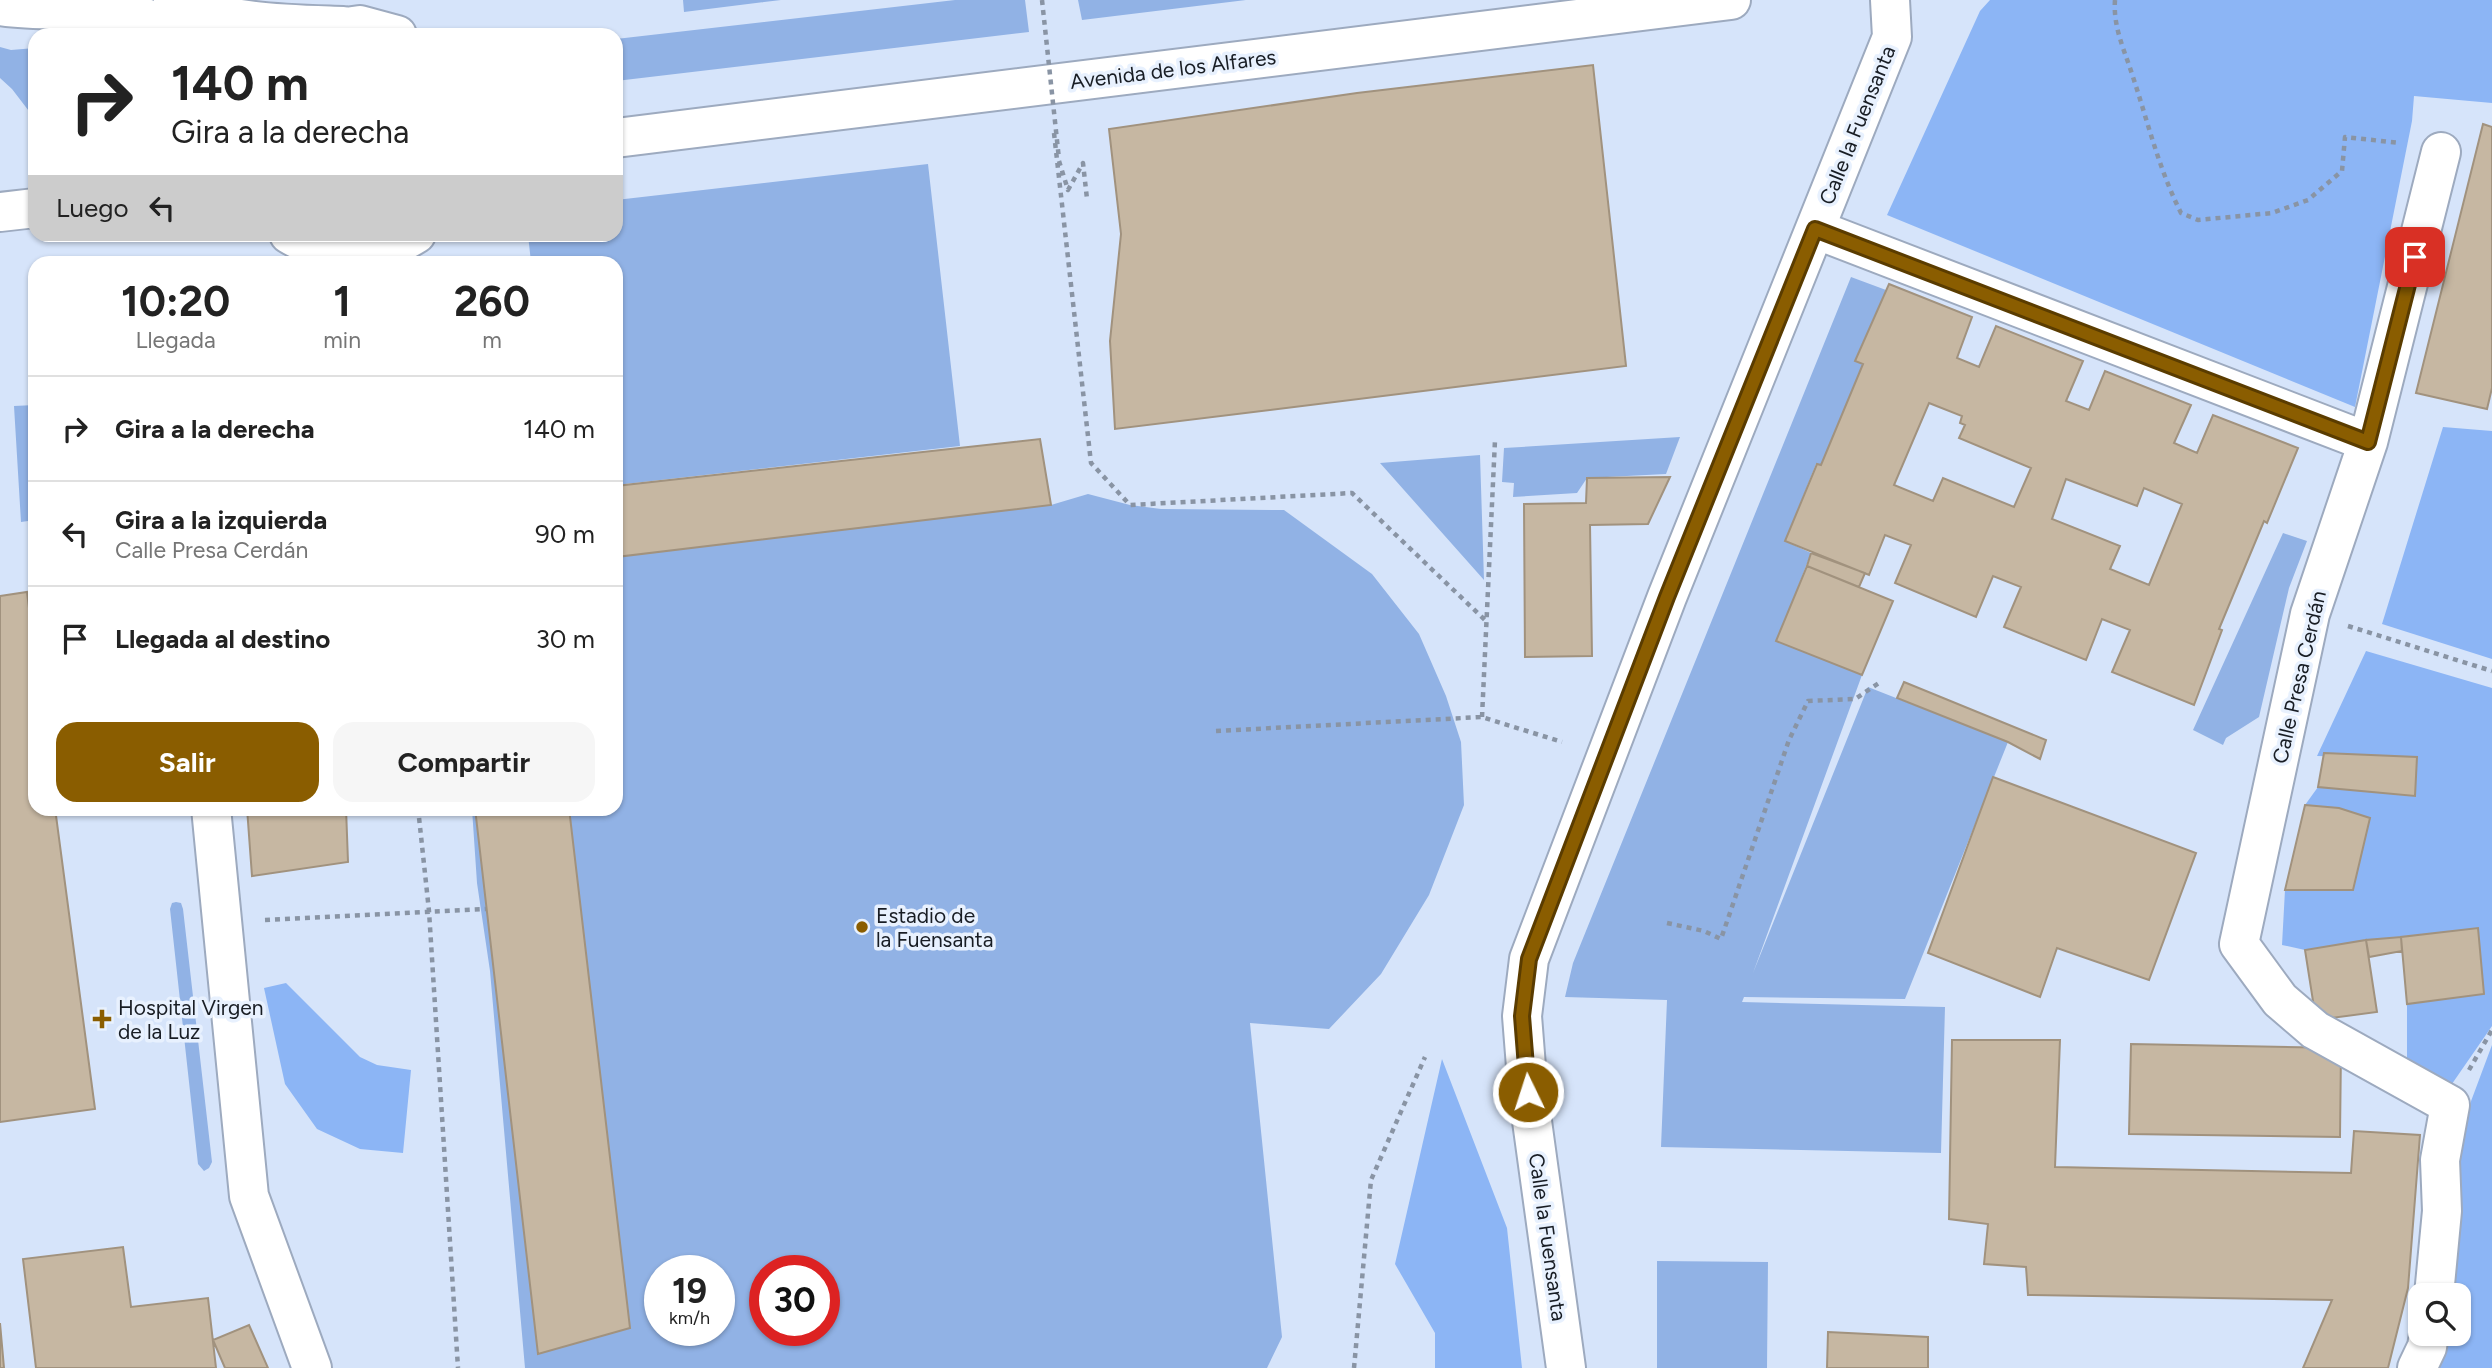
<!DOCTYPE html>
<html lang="es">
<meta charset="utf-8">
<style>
:root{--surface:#fff;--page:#f6f6f6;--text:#222;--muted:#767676;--line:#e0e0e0;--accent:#8a5d00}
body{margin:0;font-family:Figtree,sans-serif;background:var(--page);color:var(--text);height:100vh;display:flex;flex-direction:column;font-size:26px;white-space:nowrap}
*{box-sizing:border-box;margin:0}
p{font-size:23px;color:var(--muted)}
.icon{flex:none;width:38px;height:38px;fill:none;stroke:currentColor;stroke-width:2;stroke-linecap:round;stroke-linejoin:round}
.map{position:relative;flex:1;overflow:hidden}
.details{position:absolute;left:28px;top:256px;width:595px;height:560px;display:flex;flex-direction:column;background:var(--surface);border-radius:21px;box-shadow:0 2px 5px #0004}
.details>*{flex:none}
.hud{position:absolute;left:28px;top:28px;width:595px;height:214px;border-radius:21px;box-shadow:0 2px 5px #0004;background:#fff;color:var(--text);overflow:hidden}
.tools{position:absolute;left:2408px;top:1283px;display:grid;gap:14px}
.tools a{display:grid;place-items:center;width:63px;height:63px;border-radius:14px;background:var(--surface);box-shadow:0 2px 5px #0004;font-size:35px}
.speed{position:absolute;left:644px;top:1255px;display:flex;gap:14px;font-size:35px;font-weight:700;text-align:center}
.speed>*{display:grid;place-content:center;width:91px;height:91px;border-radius:50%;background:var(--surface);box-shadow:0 2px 5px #0004;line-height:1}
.speed small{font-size:18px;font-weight:400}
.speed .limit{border:10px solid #d22;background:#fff;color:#111}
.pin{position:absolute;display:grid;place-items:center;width:60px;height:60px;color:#fff;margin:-30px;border-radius:14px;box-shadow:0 4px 10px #0006}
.me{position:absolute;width:77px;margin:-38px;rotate:356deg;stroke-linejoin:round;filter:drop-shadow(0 0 5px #0008)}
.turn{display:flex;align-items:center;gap:24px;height:147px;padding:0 28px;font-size:32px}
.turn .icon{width:91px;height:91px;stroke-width:2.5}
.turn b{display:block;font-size:49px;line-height:60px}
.then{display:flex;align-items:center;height:66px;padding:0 28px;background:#0003;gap:14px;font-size:26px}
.eta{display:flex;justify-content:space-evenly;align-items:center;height:119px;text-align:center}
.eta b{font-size:42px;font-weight:700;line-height:49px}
.button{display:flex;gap:14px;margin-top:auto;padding:14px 28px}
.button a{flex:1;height:80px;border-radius:21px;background:var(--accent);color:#fff;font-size:28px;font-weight:700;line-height:80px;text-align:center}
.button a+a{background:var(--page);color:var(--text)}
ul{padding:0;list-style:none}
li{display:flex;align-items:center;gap:21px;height:105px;padding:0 28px;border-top:2px solid var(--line)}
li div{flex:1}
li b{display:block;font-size:26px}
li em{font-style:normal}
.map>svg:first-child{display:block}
.green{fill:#91b2e5;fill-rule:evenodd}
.forest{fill:#8cb5f5}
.building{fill:#c6b7a2;stroke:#a1927e;stroke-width:2;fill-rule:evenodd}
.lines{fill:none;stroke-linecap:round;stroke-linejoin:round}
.minor-casing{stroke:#9daabf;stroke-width:42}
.path{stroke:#8994a4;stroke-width:4.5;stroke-dasharray:5 5;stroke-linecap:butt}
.minor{stroke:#fff;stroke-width:38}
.path-bridge{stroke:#8994a4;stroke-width:4.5;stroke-dasharray:5 5;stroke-linecap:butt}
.route-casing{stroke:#5a3c00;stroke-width:18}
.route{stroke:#8a5d00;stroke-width:12}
.poi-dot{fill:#8a5d00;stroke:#e8f1fe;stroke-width:2.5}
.labels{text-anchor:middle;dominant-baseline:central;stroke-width:7;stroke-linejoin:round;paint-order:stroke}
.street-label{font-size:21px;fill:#181d24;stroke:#e8f1fe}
.poi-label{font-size:21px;fill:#181d24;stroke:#e8f1fe;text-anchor:start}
</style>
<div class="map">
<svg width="2492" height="1368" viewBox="0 0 2492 1368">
<rect width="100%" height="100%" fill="#d6e4fa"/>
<!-- green -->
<path class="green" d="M683,0H781L684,12Z
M955,0H1025L1029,32L616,81V39Z
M1078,0H1246L1082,20Z
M0,47L11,50L35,48V119L12,89L0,78Z
M928,164L960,446L616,485V262H531L528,235L616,234V200Z
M1851,277L1886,290L1855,360L1863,364L1821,465L1816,464L1785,541L1811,553L1777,641L1862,675L1753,973L1868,687L2008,742L1905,999L1744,997L1742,1002L1945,1007L1941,1153L1661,1147L1667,1000L1565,997L1573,963Z
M35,405V520L21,522L14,406Z
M1680,437L1666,474L1587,478L1577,493L1513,497L1514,483L1502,482L1504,448Z
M1040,439L1051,505L1088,494L1130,505L1161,509L1284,510L1372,574L1419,634L1446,696L1461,742L1464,805L1429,895L1381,974L1329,1029L1250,1023L1282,1337L1267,1368H525L490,971L477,883L472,809L616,808V492ZM660,1270H719V1330H660ZM765,1270H824V1330H765Z
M1480,455L1484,580L1380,463Z
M2283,533L2307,541L2289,588L2259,717L2226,738L2223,745L2193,730Z
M176,902L181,903L183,909L212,1162L209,1168L204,1171L198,1164L170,909L172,903Z
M1657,1261L1768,1262L1767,1368H1657Z"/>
<!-- forest -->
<path class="forest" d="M1990,0H2492V103L2414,96L2412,121L2355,407L1887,215L1980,11Z
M2443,427L2492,431V659L2382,624Z
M2366,651L2492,688V1026L2445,1094L2407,1067V1004L2483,993L2401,937L2305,950L2282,945L2285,890H2353L2339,808L2305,805L2318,787L2414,796L2416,758L2317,756Z
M286,983L360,1057L377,1065L411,1070L403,1153L360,1149L317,1129L285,1084L264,988Z
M2492,1045V1368H2439L2441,1334H2459V1295H2444L2452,1152Z
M1442,1059L1507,1228L1522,1368H1435V1333L1395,1264Z"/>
<!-- building -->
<path class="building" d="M1593,65L1626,366L1115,429L1110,341L1121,234L1109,129L1357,93Z
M2483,124L2492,127V388L2487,409L2416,393Z
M1889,284L1972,317L1957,358L1979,367L1996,326L2083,361L2066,401L2089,410L2105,371L2191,405L2174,443L2197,453L2213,415L2298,448L2267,523L2264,521L2219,629L2222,630L2194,705L2112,672L2130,630L2102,619L2086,660L2004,627L2021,587L1993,576L1976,617L1895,583L1911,545L1885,535L1869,575L1785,541L1817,464L1821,465L1863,364L1855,361ZM1929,403L1962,416L1960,423L1965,425L1959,438L2031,468L2014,507L1943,478L1933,501L1894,485ZM2066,479L2137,506L2144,488L2182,504L2149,585L2110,569L2120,546L2052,519Z
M1040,439L1051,505L616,557V486Z
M1670,477L1648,524L1590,525L1592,656L1525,657L1524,504L1586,503L1587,478Z
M1811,553L1865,573L1859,587L1807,566Z
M1807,566L1893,601L1862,675L1776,641Z
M27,592L35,657V808H55L95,1109L0,1122V596Z
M1904,682L2046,740L2040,759L2008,742L1897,698Z
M2324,753L2417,757L2415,796L2318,787Z
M1993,777L2196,853L2149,980L2057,948L2040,997L1928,953Z
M2305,805L2339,808L2370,818L2353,890H2285Z
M247,808H346L348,862L252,876Z
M475,808H569L630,1328L538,1354Z
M2478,928L2484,994L2407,1004L2401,937Z
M2401,937L2402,951L2369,957L2366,940Z
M2366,940L2377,1012L2316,1020L2305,950Z
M1952,1040H2060L2055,1167L2351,1173L2354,1131L2420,1135L2408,1288L2388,1368H2303L2332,1300L2028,1295L2026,1267L1984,1264L1988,1224L1949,1219Z
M2131,1044L2341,1048L2340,1137L2129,1134Z
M123,1247L131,1307L208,1298L216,1368H36L23,1259Z
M0,1323L4,1368H0Z
M249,1325L268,1368H225L213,1340Z
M1828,1332L1928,1337V1368H1827Z"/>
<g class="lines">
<defs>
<path id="minor" d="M173,0C227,24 286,24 343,26
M0,6C57,15 135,0 181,35
M317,31L360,25L397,35
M616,138L1731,0
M0,212L35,208
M1815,229L2368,442
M289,234C330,259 376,259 416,234
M211,808L249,1196L312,1368
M2434,1295L2442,1211L2440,1160L2450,1105L2315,1030L2280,1000L2239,944L2310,614L2368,442L2441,152
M1566,1368L1528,1092L1522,1016L1529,959L1667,597L1892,37L1890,0
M2417,1368L2427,1347L2429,1334"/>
</defs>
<!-- minor casing -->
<use href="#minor" class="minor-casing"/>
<!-- path -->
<path class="path" d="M2115,0C2113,27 2124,49 2132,74C2148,122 2158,167 2181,213L2198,220L2272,213L2308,200L2342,171L2345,137L2400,143
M1054,133L1091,463L1130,505L1352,493L1486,621
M1059,161L1068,190L1083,163L1087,199
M2348,626L2492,671
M1482,717L1495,440
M1216,731L1482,717L1562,742
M418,808L429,911L458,1368
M265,920L486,909
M1667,923L1704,931L1721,939L1789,740L1808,701L1855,699L1882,681
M2469,1070L2492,1030
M1354,1368L1371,1180L1425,1057"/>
<!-- minor -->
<use href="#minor" class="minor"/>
<!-- path-bridge -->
<path class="path-bridge" d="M1042,0L1059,159"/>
</g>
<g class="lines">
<defs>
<path id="route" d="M1528,1092L1522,1016L1529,959L1667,597L1815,229L2368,442L2415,257"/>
</defs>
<!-- route casing -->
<use href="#route" class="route-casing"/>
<!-- route -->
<use href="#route" class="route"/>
</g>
<!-- markers -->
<g class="poi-dot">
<circle cx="862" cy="927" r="7"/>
<path d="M98.5 1008.5h7v7h7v7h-7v7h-7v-7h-7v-7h7z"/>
</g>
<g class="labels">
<!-- street labels -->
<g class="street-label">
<text transform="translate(1173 69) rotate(-7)">Avenida de los Alfares</text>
<text transform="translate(1857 125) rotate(-68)">Calle la Fuensanta</text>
<text transform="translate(2299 677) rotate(-77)">Calle Presa Cerdán</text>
<text transform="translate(1548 1237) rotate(82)">Calle la Fuensanta</text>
</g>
<!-- poi labels -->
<g class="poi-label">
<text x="876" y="915">Estadio de<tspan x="876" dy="24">la Fuensanta</tspan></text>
<text x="118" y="1007">Hospital Virgen<tspan x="118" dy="24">de la Luz</tspan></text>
</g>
</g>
</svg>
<div class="tools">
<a><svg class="icon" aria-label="search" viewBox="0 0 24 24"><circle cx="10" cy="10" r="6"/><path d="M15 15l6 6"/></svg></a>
</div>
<div class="speed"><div>19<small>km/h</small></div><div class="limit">30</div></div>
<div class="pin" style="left:2415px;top:257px;background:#d93025"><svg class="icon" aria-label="arrive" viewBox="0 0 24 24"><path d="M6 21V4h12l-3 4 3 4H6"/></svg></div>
<svg class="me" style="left:1528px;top:1092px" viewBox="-20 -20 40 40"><circle r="17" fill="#8a5d00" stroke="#fff" stroke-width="3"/><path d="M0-11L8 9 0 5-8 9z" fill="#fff"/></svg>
<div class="hud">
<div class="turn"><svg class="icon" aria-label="right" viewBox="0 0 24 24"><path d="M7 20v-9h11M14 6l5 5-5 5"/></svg><div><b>140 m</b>Gira a la derecha</div></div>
<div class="then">Luego<svg class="icon" aria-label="left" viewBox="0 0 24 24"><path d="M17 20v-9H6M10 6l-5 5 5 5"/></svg></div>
</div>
<section class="details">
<div class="eta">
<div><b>10:20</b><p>Llegada</p></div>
<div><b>1</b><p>min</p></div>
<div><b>260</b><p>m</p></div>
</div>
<ul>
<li><svg class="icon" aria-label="right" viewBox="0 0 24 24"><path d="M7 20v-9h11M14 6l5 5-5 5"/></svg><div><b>Gira a la derecha</b></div><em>140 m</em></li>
<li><svg class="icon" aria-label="left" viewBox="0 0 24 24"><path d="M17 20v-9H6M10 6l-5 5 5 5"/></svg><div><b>Gira a la izquierda</b><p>Calle Presa Cerdán</p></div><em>90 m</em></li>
<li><svg class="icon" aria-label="arrive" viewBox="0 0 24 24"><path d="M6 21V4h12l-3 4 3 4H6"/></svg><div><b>Llegada al destino</b></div><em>30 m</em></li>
</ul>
<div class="button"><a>Salir</a><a>Compartir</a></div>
</section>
</div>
